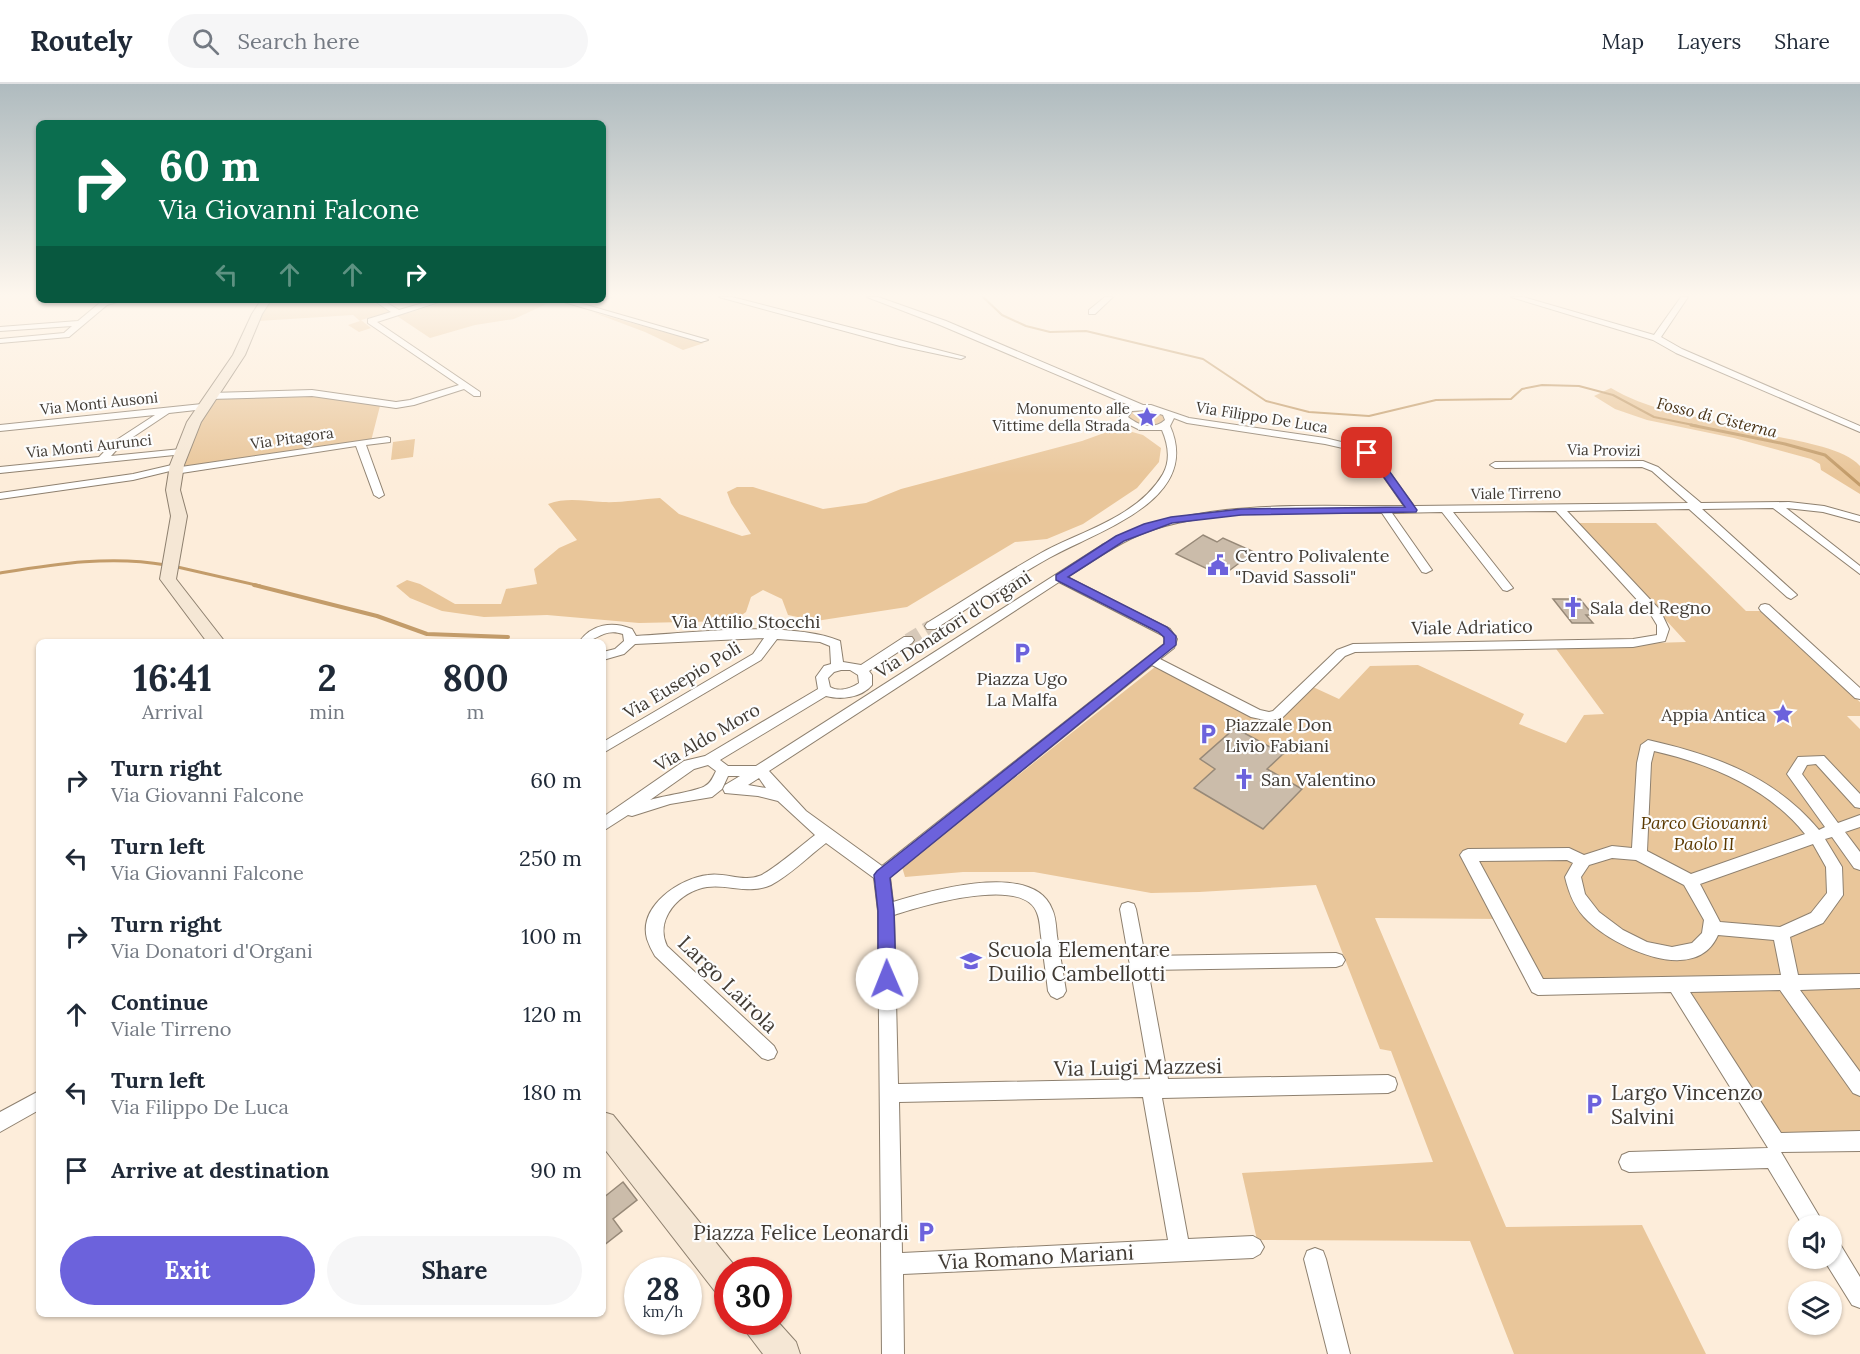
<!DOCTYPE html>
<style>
:root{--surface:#fff;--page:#f6f6f7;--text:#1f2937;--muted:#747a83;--line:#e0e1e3;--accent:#6c62dc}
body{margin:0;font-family:Lora,serif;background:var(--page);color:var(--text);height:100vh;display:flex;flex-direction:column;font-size:22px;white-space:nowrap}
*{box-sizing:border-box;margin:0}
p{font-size:20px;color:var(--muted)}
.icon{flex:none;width:33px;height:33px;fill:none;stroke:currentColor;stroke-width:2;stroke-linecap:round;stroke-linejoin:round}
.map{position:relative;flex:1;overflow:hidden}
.drawer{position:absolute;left:36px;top:555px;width:570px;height:678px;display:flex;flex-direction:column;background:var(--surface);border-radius:9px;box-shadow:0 2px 4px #0004}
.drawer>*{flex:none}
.hud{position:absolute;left:36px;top:36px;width:570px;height:183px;border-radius:9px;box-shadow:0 2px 4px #0004;background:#0b6e4f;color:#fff;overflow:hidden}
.fabs{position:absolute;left:1788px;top:1131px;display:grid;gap:12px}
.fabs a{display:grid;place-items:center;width:54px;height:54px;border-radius:50%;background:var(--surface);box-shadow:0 2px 4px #0004;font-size:30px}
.speed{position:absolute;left:624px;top:1173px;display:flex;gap:12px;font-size:30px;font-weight:700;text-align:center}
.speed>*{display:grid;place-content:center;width:78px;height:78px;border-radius:50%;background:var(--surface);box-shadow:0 2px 4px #0004;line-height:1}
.speed small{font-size:15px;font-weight:400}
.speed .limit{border:9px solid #d22;background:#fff;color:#111}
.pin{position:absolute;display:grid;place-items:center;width:51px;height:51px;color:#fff;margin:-26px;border-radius:12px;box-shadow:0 3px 9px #0006}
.me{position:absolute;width:66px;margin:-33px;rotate:359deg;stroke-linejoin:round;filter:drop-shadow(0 0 4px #0008)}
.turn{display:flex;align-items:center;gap:21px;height:126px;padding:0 24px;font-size:27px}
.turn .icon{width:78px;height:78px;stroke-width:2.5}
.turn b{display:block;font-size:42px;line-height:51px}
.lanes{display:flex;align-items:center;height:57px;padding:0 24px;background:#0003;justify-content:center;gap:30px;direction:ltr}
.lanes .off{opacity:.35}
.eta{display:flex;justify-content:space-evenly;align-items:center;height:102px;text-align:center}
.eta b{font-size:36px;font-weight:800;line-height:42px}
.action{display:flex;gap:12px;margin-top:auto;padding:12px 24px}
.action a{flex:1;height:69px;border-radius:36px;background:var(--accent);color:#fff;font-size:24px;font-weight:800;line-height:69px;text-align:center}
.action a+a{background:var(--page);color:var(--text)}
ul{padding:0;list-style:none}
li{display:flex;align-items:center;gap:18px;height:78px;padding:0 24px}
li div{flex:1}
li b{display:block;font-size:22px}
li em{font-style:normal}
header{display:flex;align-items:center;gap:36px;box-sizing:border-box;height:84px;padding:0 30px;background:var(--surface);border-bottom:2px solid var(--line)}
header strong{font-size:28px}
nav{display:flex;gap:33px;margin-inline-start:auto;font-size:21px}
.search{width:420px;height:54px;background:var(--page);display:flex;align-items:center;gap:15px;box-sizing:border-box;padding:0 21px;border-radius:33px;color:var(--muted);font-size:22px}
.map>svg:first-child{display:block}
.green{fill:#e9c69a}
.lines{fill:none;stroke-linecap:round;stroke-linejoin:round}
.stream-far2{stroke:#c39c6a;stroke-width:2}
.stream-far1{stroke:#c39c6a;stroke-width:3}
.stream{stroke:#c39c6a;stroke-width:4}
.building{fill:#cbbcaa;stroke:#978978;stroke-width:1.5}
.street-tunnel{stroke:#d7c9b9;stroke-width:13;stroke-dasharray:13 7;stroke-linecap:butt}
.street-casing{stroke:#8e806f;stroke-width:2}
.secondary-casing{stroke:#8e806f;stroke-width:2}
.street{fill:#fff;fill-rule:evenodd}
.secondary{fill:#f5e7d5;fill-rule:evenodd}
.route{fill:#6c62dc;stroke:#46408f;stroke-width:1.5}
.labels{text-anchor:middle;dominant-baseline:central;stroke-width:4.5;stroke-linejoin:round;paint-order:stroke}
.far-street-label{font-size:15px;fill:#403a33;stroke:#fdfdfd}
.far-poi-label{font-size:15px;fill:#403a33;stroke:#fdfdfd;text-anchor:end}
.far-water-label{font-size:16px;font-style:italic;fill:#483215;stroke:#fdfdfd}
.poi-label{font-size:18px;fill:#403a33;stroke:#fdfdfd;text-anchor:start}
.street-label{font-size:18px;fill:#403a33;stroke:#fdfdfd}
.park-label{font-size:18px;font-style:italic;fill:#5b3900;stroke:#fdfdfd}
.near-poi-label{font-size:21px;fill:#403a33;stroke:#fdfdfd;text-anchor:start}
.near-street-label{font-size:21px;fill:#403a33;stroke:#fdfdfd}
</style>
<header>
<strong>Routely</strong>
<div class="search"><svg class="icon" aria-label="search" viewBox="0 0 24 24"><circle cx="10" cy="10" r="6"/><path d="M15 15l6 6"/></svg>Search here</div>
<nav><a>Map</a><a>Layers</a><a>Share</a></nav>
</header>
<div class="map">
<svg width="1860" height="1270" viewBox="0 0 1860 1270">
<rect width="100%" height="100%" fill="#fdedda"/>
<!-- green -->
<path class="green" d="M270,216H368L390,228L361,236L371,244L359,248L348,241L360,237L353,231L258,237L260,230Z
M453,216H549L553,217L514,235L475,241L430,254L397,232Z
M592,228L704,259L683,266L645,248Z
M1611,304C1646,325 1686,331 1725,339C1742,342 1758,348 1774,352C1797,357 1844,364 1860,382V410L1821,386L1820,380L1811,375L1734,354L1647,336L1615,325L1594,312Z
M305,310L380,322L371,357L182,384L202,335L215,314Z
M1145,325L1162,329L1167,335L1163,340C1148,343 1141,342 1128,334L1130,328Z
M1118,344L1143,351L1161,364L1159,378L1137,404L1083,440L1047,455L1015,458L907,523L816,537L788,531L782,515L763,506L751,513L746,528L733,537L639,539L547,531L484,533L442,527L410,514L396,502L407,496L420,500L455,520H501L506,505L537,500L534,485L559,464L577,456L548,420C567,413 583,417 603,418C621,419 641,415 660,414L679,430L742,452L751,450L731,419L727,408L737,403H753L823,425L866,419L901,405L1082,357Z
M415,355L413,373L391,376L393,358Z
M1577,439H1656L1746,527H1760L1860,618V632H1847L1860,645V1057L1776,1059L1676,901L1538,903L1503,835L1375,834L1506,1143L1642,1141L1706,1270H1514L1470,1157L1257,1156L1242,1089L1433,1078L1391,967L1380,965L1316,801L1199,808L1151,809L1034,788H963L905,793L902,783L1155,583L1272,641L1313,603L1339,615L1370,582L1418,581L1524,630L1519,640L1566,659L1584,631L1604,630L1554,562L1686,558Z"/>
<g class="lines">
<!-- stream-far2 -->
<path class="stream-far2" d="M983,213L1002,231L1026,242L1050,248L1086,247L1203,275L1266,317L1309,328L1369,332L1436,316L1511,315L1522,305L1542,301L1579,302L1613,311L1654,333L1698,342"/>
<!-- stream-far1 -->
<path class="stream-far1" d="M1691,341L1785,360L1825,371L1860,401
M173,482L260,502
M0,489C56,480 110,471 166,481"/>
<!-- stream -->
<path class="stream" d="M254,501L377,532L427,550L508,553"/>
</g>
<!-- building -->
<path class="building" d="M1203,451L1217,458L1223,454L1254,468L1222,492L1176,470Z
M1553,515H1580L1593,531H1586L1593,539H1572Z
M1235,644L1283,670L1267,685L1302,705L1263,745L1194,704L1215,685L1200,675Z
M623,1098L637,1116L613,1135L622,1147L603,1162V1114Z"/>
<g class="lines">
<!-- street-tunnel -->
<path class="street-tunnel" d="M908,556L931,542"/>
<defs>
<path id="street" d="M603,213H611L600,217Z
M719,213H732L965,273L961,275L900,262Z
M867,213H878L946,237L1143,321H1151L1189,334L1325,354L1362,363L1382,378L1414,422L1688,419L1652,387L1642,383L1495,384L1490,381L1495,378L1643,377L1658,383L1701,419L1789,418L1824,422L1860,432V438L1823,428L1786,424L1860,482V490L1773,424L1702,425L1795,509L1797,511L1791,515L1787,513L1689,425L1567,427L1660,526L1669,545L1665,557L1633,563L1355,568L1345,572L1283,633L1269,637L1251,633L1152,581L890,793L893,818C929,807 1033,776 1052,825C1056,833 1056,843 1057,852C1060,870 1063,889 1066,907L1063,912L1057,915L1051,912L1048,907C1046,889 1043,870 1041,852C1040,845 1040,836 1037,829C1024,791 922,822 894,831L898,1000L1150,995L1120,825L1122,820L1128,818L1134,820L1136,825L1145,872L1336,869L1342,871L1345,876L1342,881L1336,883L1148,886L1168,995L1388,991L1395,994L1397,1000L1395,1006L1388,1009L1162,1014L1188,1155L1253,1152L1260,1156L1264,1163L1260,1170L1253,1174L903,1190L904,1270H882L878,827L874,794L826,759C810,771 789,792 771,801C750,811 729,800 707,803C680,807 654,835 667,862L774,962L777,968L774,974L768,976L762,974L655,872C652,867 649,861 647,855C638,822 680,794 708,791C724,788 743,798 759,792C771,788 803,760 815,751L778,717L758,712L725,709L723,705L725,701L740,692H728L722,705L712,713L670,720L632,732L628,731L603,747V733L684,677L705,672L818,605L816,593L824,582L831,580L830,562L820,558L777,555L761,576L603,669V658L753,570L764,554L635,560L624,570L603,576V568L615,565L624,557L623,550C603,543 598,558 579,558C592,540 612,537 632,545L636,552C693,549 788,536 840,557L843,578L861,581L904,553H912L914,556L912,559L869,587L872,591V601C861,614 841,616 826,612L720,676L728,682H756L1102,461C1195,413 1303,423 1404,422L1376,382L1356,367L1325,360L1187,339L1174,334L1170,342C1203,416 1097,447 1049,474C1010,496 973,521 935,545H927L925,542L927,539C965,516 1002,491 1041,469C1081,447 1138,433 1163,390C1171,376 1168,360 1162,346H1140L1120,336V329L1126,323L1131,322L940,241ZM1147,326L1163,331L1165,336C1154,346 1139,342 1128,333L1132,327ZM1556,427L1651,531L1657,541V551L1633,555L1353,560L1337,566L1273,627L1269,628L1260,626L1160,575L1174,564L1177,555L1170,545L1067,493C1093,477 1118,459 1146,448C1218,422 1306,430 1382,429L1422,488L1426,489L1432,486L1392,429L1442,428L1503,506L1507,507L1513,504L1453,428ZM1059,498L1162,551L1165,555L1164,560L882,782L806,727L769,687ZM841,586H850L858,591L859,599C850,605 839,608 830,603L828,594L834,588ZM708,681L716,687C713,693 711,699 705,702C698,707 662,712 650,716L694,685ZM759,694L766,704L748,701ZM1143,1013L1168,1156L902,1169L899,1018Z
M1105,213H1113L1095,230H1089V226Z
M1511,213H1523L1654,251L1681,213H1688L1661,253L1682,265L1860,342V348L1676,269L1653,256Z
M109,216H124L107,221L69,253L0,259V255L64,249L72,242L0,247V243L78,237L102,217Z
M373,216H382L399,226L433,216H445L377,238L480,308V312H474L464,305L414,321L396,324L312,312L210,315L206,312L210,309L312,306L396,318L410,316L459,301L368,239V235L391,228Z
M557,216H569L708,256L701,258Z
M202,320L206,323L205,325L169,329L121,361L111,372L181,365L184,366V370L0,389V383L99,373L115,357L155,331L0,347V341Z
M387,353L390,354V358L366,361L384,411L379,414L374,411L356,362L175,390L170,387L133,396L0,415V409L133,390L176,380L181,383Z
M1765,520L1769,521L1860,604V615L1855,614L1761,527L1759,524L1761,521Z
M1648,656C1714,671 1774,692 1819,746L1825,743L1787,690L1798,673L1824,672L1860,710V724L1855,723L1816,680L1807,681L1802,690L1838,739L1860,731V743L1845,748L1860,768V786L1854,784L1832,753L1825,755L1842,783L1843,811L1823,839L1790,853L1798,891L1860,890V904L1800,906L1860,988V1012L1853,1009L1780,906L1690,908L1781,1049L1860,1047V1067L1781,1068L1825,1142H1803L1768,1084L1629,1088L1622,1085L1619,1078L1622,1071L1629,1068L1768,1064L1671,908L1538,911L1532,908L1460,771L1463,767L1468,765L1569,764L1584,771L1612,762L1632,764L1637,679L1641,661ZM1654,667C1711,680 1768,704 1805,750L1691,790L1647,767L1651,679ZM1813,760L1826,783L1827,809L1811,829L1780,843L1720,838L1700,800ZM1612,774L1636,776L1684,801L1704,836L1702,849L1692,859L1672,863L1647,858L1623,846L1599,828L1585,810L1581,793L1589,781ZM1567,776L1573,779L1565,793C1569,810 1575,825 1588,837C1616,864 1696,902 1718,851L1774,856L1781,891L1543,895L1479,777Z
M39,1007V1026L0,1048V1028Z
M1832,1157L1840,1160L1860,1193V1224L1852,1221L1824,1176L1832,1174Z
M1315,1164L1323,1167L1326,1175L1350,1270H1328L1304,1175L1307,1167Z"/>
<path id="secondary" d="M261,216H271L262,230L245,271L201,338L184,381L180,406L187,432L176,495L225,558H207L160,495L171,432L166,406L170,381L187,338L233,271L252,230Z
M603,1028L613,1031L738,1186H728V1214L717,1210L603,1063Z
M742,1238H778L796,1258L800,1270H763L747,1249Z"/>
</defs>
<!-- street casing -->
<use href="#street" class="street-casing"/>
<!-- secondary casing -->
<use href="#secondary" class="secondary-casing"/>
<!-- street -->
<use href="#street" class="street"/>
<!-- secondary -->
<use href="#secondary" class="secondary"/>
</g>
<!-- sky -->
<linearGradient id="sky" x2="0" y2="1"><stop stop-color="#afbbbf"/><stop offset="0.54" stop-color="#fef7ee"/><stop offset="1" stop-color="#fef7ee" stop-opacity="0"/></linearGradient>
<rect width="1860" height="391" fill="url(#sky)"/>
<!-- route -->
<path class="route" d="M1367,366L1385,381L1417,426L1416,428L1241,431L1172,439L1124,457L1068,493L1167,543L1176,552V561L890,794L894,827L896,895L893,901L887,903L881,901L878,895V827L874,791L877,787L1164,560V553L1158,548L1056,496V491L1116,452L1144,440L1171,433L1241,425L1405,423L1378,385L1363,369Z"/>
<!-- icons -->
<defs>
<symbol id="sight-bare" viewBox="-9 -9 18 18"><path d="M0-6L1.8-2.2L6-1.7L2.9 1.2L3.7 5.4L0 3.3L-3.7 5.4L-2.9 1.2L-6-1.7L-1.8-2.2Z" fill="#6c62dc" stroke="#fdfdfd" stroke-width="2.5" paint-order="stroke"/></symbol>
<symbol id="civic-bare" viewBox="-9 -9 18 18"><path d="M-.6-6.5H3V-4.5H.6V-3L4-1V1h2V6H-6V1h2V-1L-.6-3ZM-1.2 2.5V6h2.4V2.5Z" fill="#6c62dc" stroke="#fdfdfd" stroke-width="2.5" paint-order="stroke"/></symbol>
<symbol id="church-bare" viewBox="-9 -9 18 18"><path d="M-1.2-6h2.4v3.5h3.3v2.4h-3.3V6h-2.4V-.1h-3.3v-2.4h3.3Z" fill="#6c62dc" stroke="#fdfdfd" stroke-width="2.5" paint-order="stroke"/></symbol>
<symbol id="parking-bare" viewBox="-9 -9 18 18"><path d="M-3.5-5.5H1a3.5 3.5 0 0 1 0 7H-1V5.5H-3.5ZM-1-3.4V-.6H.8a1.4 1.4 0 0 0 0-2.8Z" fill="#6c62dc" stroke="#fdfdfd" stroke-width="2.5" paint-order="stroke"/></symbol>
<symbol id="school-bare" viewBox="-9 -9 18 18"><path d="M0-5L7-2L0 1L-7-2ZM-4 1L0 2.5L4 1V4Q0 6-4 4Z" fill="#6c62dc" stroke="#fdfdfd" stroke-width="2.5" paint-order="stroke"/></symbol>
</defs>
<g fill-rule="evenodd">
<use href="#sight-bare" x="1132" y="318" width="30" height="30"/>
<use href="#civic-bare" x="1203" y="466" width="30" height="30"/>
<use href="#church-bare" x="1558" y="508" width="30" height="30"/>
<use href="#parking-bare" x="1007" y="554" width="30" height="30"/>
<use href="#sight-bare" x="1768" y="615" width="30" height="30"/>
<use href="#parking-bare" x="1193" y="635" width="30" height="30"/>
<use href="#church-bare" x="1229" y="680" width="30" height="30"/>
<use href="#school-bare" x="956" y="862" width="30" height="30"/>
<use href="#parking-bare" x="1579" y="1005" width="30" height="30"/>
<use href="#parking-bare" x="911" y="1133" width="30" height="30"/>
</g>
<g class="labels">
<!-- far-street labels -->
<g class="far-street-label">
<text transform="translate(99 319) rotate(-6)">Via Monti Ausoni</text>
<text transform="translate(1262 333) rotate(9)">Via Filippo De Luca</text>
<text transform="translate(292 354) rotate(-8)">Via Pitagora</text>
<text transform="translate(89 362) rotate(-6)">Via Monti Aurunci</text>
<text transform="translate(1604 366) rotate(1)">Via Provizi</text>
<text transform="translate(1516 409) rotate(-1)">Viale Tirreno</text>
</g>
<!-- far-poi labels -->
<g class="far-poi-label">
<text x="1130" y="324">Monumento alle<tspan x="1130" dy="17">Vittime della Strada</tspan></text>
</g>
<!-- far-water labels -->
<g class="far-water-label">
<text transform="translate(1717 333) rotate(14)">Fosso di Cisterna</text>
</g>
<!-- poi labels -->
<g class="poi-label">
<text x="1235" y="471">Centro Polivalente<tspan x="1235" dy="21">"David Sassoli"</tspan></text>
<text x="1590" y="523">Sala del Regno</text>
<text x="1022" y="594" text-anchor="middle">Piazza Ugo<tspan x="1022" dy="21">La Malfa</tspan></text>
<text x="1766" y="630" text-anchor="end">Appia Antica</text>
<text x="1225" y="640">Piazzale Don<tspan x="1225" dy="21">Livio Fabiani</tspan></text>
<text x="1261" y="695">San Valentino</text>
</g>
<!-- street labels -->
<g class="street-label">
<text x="746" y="537">Via Attilio Stocchi</text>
<text transform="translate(953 540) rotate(-33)">Via Donatori d'Organi</text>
<text transform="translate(1472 543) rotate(-1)">Viale Adriatico</text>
<text transform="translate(682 596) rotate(-31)">Via Eusepio Poli</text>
<text transform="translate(707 653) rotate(-30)">Via Aldo Moro</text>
</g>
<!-- park labels -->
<g class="park-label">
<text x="1704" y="738">Parco Giovanni<tspan x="1704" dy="21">Paolo II</tspan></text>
</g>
<!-- near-poi labels -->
<g class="near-poi-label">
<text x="988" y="865">Scuola Elementare<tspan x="988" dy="24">Duilio Cambellotti</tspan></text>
<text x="1611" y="1008">Largo Vincenzo<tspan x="1611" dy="24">Salvini</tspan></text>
<text x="909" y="1148" text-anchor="end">Piazza Felice Leonardi</text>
</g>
<!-- near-street labels -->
<g class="near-street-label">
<text transform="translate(728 900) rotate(44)">Largo Lairola</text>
<text transform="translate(1138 983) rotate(-1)">Via Luigi Mazzesi</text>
<text transform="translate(1036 1173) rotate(-3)">Via Romano Mariani</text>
</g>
</g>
</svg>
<div class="fabs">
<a><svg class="icon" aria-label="sound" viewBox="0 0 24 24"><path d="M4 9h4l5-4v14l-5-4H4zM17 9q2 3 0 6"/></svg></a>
<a><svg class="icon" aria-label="layers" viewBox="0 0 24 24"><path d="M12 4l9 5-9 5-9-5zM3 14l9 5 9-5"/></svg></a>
</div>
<div class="speed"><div>28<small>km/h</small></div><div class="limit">30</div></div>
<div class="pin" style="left:1367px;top:369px;background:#d93025"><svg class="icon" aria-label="arrive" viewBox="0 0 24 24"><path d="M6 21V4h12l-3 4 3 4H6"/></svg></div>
<svg class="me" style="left:887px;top:895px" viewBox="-20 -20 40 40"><circle r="19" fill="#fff"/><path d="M0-13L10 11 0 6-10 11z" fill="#6c62dc"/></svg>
<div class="hud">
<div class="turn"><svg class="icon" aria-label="right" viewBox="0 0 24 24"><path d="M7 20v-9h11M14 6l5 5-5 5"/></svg><div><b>60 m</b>Via Giovanni Falcone</div></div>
<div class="lanes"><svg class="icon off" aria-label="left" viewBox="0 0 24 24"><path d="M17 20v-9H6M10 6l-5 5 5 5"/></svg><svg class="icon off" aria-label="ahead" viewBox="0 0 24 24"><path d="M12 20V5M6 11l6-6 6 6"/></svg><svg class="icon off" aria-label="ahead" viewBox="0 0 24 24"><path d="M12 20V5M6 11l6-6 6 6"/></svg><svg class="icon" aria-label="right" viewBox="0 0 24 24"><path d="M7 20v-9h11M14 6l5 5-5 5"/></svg></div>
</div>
<section class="drawer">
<div class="eta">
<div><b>16:41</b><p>Arrival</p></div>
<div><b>2</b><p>min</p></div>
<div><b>800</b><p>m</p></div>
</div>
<ul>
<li><svg class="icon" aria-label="right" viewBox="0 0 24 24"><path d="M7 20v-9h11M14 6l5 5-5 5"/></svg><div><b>Turn right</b><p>Via Giovanni Falcone</p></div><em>60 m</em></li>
<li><svg class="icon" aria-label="left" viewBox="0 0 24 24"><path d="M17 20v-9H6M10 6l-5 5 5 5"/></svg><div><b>Turn left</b><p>Via Giovanni Falcone</p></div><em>250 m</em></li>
<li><svg class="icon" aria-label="right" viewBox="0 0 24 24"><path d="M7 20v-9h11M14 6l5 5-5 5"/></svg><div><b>Turn right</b><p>Via Donatori d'Organi</p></div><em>100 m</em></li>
<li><svg class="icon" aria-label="ahead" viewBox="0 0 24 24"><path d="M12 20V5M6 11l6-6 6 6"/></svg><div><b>Continue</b><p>Viale Tirreno</p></div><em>120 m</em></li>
<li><svg class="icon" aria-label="left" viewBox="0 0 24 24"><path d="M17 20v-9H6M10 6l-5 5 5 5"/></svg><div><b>Turn left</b><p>Via Filippo De Luca</p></div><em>180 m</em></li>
<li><svg class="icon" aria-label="arrive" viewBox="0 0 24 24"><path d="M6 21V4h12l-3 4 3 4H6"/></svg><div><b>Arrive at destination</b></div><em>90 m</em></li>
</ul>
<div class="action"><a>Exit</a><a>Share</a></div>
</section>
</div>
